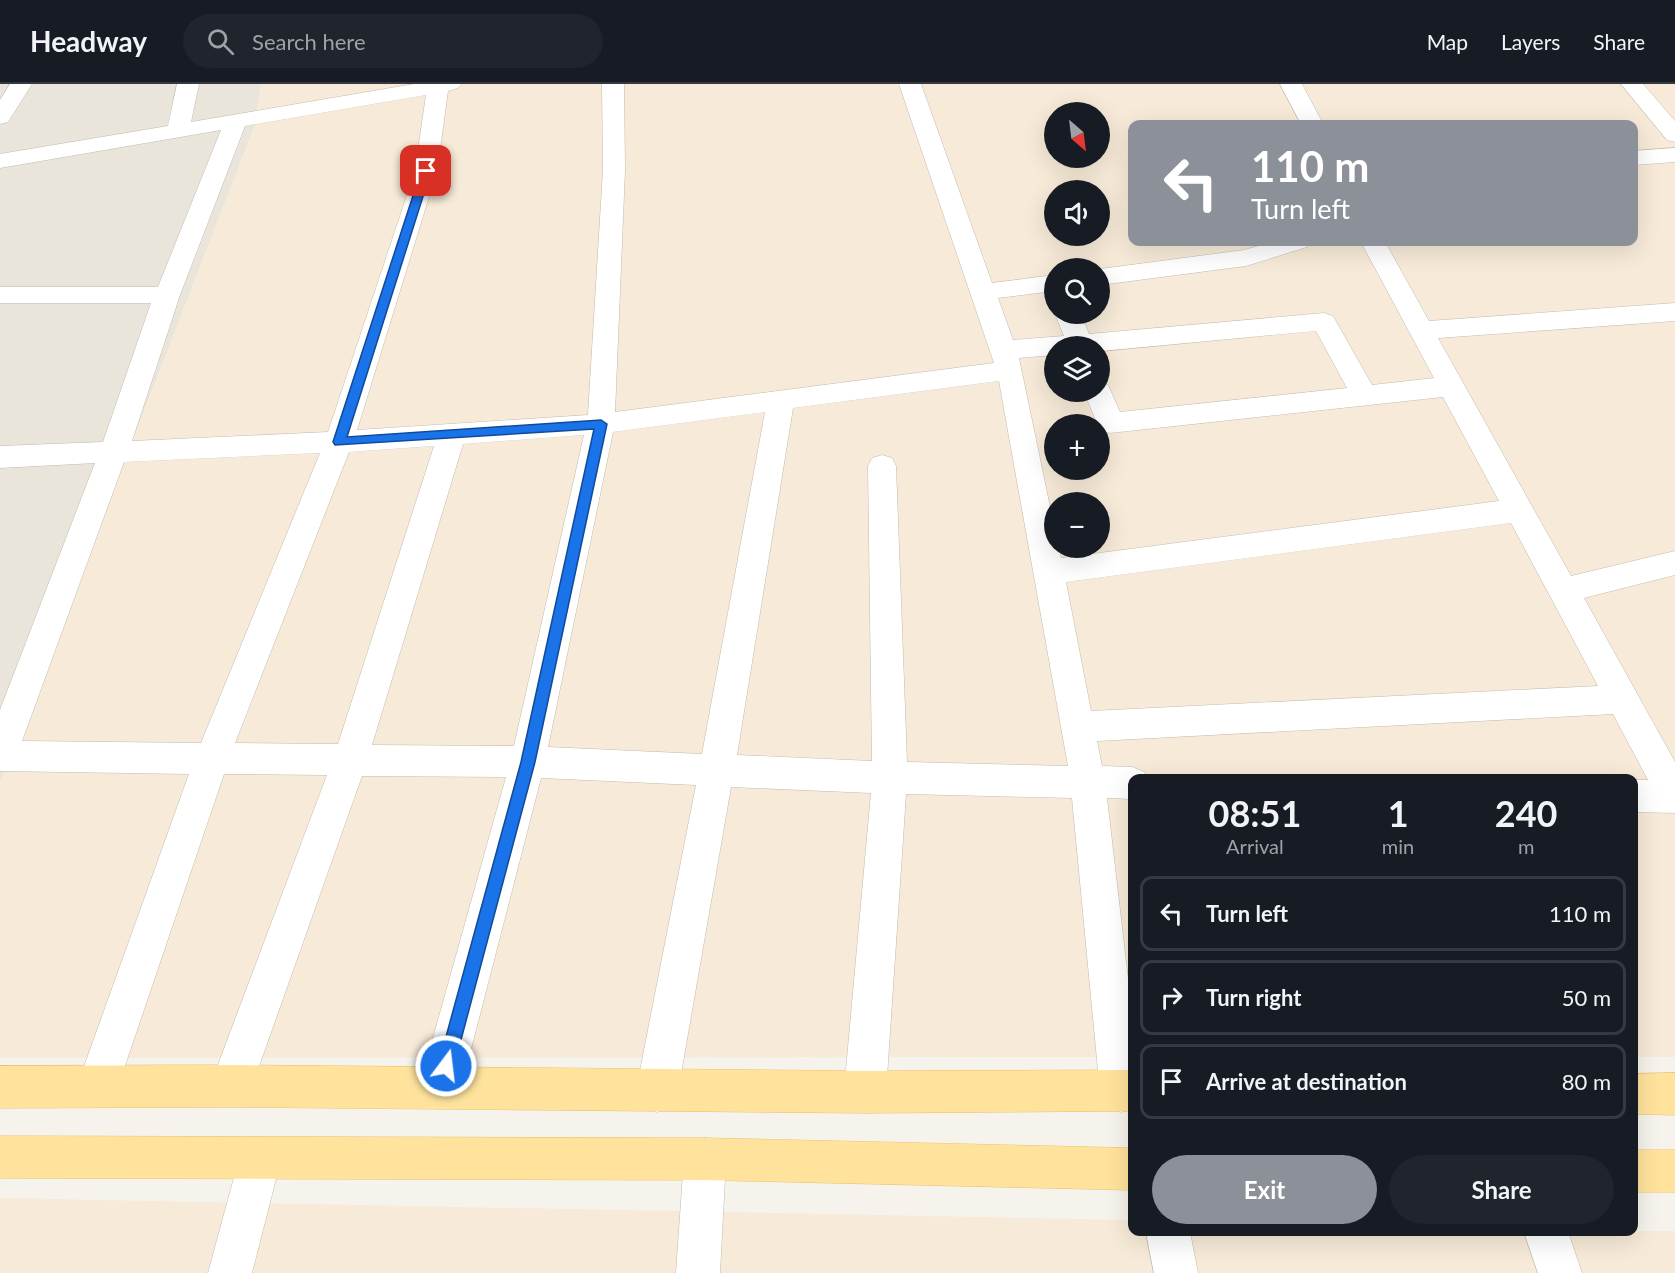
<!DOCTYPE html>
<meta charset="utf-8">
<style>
:root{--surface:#171b24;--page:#20242c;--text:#f1f3f6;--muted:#9ea1a6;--line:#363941;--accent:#8c9099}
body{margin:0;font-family:Lato,sans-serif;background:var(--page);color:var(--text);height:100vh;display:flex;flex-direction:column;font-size:22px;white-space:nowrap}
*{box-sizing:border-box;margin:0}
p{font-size:20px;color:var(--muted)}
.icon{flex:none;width:33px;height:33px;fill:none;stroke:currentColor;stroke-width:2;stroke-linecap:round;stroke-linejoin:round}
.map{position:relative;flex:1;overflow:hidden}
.drawer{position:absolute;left:1128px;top:690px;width:510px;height:462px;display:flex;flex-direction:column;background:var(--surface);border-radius:12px;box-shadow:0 6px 24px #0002}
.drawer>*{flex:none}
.banner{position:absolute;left:1128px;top:36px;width:510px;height:126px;border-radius:12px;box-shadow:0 6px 24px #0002;background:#8c9099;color:#fff;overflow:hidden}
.needle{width:39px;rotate:152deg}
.fabs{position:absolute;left:1044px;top:18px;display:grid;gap:12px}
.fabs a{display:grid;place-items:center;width:66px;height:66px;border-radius:50%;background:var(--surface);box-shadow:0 6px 24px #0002;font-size:30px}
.pin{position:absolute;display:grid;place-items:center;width:51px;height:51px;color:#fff;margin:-26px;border-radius:12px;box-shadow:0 3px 9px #0006}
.me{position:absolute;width:66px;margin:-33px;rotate:15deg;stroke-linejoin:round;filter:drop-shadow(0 0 4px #0008)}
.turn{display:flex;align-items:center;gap:21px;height:126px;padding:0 24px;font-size:27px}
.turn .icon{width:78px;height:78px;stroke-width:2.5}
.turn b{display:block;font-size:42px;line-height:51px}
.eta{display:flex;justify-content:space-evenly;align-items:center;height:102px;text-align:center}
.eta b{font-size:36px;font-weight:700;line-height:42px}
.primary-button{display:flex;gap:12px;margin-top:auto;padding:12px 24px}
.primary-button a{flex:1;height:69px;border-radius:36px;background:var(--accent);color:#fff;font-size:24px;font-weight:700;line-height:69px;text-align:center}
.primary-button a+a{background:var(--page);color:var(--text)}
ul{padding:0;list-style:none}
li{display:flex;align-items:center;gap:18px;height:75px;margin:0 12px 9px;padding:0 12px;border:3px solid var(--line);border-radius:12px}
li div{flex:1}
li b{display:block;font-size:22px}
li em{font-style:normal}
header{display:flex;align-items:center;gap:36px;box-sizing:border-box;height:84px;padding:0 30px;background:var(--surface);border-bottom:2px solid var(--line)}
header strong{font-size:28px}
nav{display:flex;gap:33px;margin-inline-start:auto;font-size:21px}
.search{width:420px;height:54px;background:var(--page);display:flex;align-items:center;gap:15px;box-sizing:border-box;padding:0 21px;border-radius:33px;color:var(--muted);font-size:22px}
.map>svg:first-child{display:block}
.residential{fill:#eae5da}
.commercial{fill:#f7ead8;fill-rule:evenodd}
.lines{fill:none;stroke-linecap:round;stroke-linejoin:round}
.minor-casing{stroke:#c2bbae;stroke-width:1}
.major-casing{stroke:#e6c16a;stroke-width:1}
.minor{fill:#fff;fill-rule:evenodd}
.major{fill:#ffe39c;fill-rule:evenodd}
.route{fill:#1a73e8;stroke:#114b97;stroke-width:1.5}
</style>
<header>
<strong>Headway</strong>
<div class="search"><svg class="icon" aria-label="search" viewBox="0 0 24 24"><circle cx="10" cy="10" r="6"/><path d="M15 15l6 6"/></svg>Search here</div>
<nav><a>Map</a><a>Layers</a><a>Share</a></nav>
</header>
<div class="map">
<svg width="1675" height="1189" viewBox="0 0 1675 1189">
<rect width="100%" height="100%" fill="#f6f3ec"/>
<!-- residential -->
<path class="residential" d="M0,0H261L255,41L0,699Z"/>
<!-- commercial -->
<path class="commercial" d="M261,0H1675V973H1634V694H1132V973L0,974V699L255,41ZM1054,28H1100V74H1054ZM1132,40H1634V158H1132ZM1054,106H1100V152H1054ZM1054,184H1100V230H1054ZM1054,262H1100V308H1054ZM1054,340H1100V386H1054ZM1054,418H1100V464H1054Z
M0,1114L1132,1136V1148L1675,1147V1189H0Z"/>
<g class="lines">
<defs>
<path id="minor" d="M10,0H32L8,38L0,40V16Z
M177,0H199L191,38L414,0H462L458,4L448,7L437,87L357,346L588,331L603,86L602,0H624L625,86L615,328L994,279L899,0H921L992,199L1054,191V207L998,214L1013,256L1064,252L1055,230H1081L1089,250L1324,229L1333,232L1372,301L1434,294L1361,158H1385L1429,237L1675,219V237L1438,254L1571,492L1675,467V491L1584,514L1675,678V729L1634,728V696H1648L1613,630L1097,657L1102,682L1132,683L1144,688L1147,694H1132V715L1107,714L1132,929V1023L1121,1028L1106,1022L1100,1007L1072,714L906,710L886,1008L880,1023L865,1029L850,1023L844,1008L871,709L731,703L678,1007L672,1022L657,1028L642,1022L636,1007L696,701L541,694L461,1004L455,1019L440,1025L425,1019L419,1004L506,693L362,692L252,1002L246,1017L231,1023L216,1017L210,1002L327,691L224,690L113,1017L98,1023L83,1017L77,1002L189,690L0,687V626L95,379L0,384V362L103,358L151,219H0V203H158L221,46L0,84V70L168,42ZM426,11L415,87L328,348L132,357L180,211L245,42ZM1316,247L1347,304L1120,328L1108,301L1100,299V308H1084L1100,346L1110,349L1443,313L1499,417L1061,474L1059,464H1054V442L1019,274L1054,271V262H1100V267ZM999,297L1068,682L907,678L896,382L892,374L882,371L872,374L868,382L872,677L737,671L793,324ZM765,328L702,670L548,663L613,348ZM584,351L514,662L372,661L463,360ZM434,362L338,660L235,659L349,368ZM320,369L201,659L22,657L124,378ZM1511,439L1598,602L1091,627L1066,498Z
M1280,0H1302L1323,40H1301Z
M1621,0H1643L1675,37V58L1667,56Z
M1675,64V78L1634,81V67Z
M1273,158H1310L1307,163L1246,182L1100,201V185L1244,166Z
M260,1054L275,1060L281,1075L252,1189H208L239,1075L245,1060Z
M705,1054L720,1060L726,1075L720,1189H676L684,1075L690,1060Z
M1146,1148H1190L1198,1189H1154Z
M1524,1148H1568L1582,1189H1538Z"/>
<path id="major" d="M231,981L865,987L1132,986V1027L865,1029L231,1023L0,1024V982Z
M1675,989V1031L1634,1030V990Z
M0,1052L705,1054L1132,1064V1106L705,1096L0,1094Z
M1634,1066H1675V1108H1634Z"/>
</defs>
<!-- minor casing -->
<use href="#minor" class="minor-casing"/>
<!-- major casing -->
<use href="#major" class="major-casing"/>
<!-- minor -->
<use href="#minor" class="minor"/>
<!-- major -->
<use href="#major" class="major"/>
</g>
<!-- route -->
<path class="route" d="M426,84L431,87L347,353L601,336L607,340L535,678L454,982L452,988L446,991L440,988L438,982L521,678L594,345L335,361L333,358L421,87Z"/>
</svg>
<div class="fabs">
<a><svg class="needle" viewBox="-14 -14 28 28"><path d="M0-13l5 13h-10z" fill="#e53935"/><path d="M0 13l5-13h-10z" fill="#9ea1a6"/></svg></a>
<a><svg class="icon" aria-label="sound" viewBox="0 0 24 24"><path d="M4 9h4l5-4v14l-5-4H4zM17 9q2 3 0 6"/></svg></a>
<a><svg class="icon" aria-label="search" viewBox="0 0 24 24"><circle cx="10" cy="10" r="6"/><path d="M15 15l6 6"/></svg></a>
<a><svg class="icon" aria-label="layers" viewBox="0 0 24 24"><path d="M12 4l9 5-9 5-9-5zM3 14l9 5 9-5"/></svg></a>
<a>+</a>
<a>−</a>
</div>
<div class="pin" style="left:426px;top:87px;background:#d93025"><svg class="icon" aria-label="arrive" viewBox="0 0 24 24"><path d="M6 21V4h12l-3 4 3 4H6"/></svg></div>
<svg class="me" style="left:446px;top:982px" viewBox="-20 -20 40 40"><circle r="17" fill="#1a73e8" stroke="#fff" stroke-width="3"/><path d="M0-11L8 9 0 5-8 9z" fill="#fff"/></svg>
<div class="banner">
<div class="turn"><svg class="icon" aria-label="left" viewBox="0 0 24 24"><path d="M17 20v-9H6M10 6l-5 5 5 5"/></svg><div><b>110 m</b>Turn left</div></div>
</div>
<section class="drawer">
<div class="eta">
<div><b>08:51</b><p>Arrival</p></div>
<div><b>1</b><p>min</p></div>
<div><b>240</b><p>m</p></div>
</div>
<ul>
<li><svg class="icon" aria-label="left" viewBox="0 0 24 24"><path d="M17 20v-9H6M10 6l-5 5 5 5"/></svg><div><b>Turn left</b></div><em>110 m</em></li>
<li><svg class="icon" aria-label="right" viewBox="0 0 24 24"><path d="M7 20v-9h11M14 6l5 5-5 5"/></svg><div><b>Turn right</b></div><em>50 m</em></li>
<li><svg class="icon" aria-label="arrive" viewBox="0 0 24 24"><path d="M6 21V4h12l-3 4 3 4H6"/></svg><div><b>Arrive at destination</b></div><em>80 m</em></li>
</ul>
<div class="primary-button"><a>Exit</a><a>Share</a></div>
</section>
</div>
